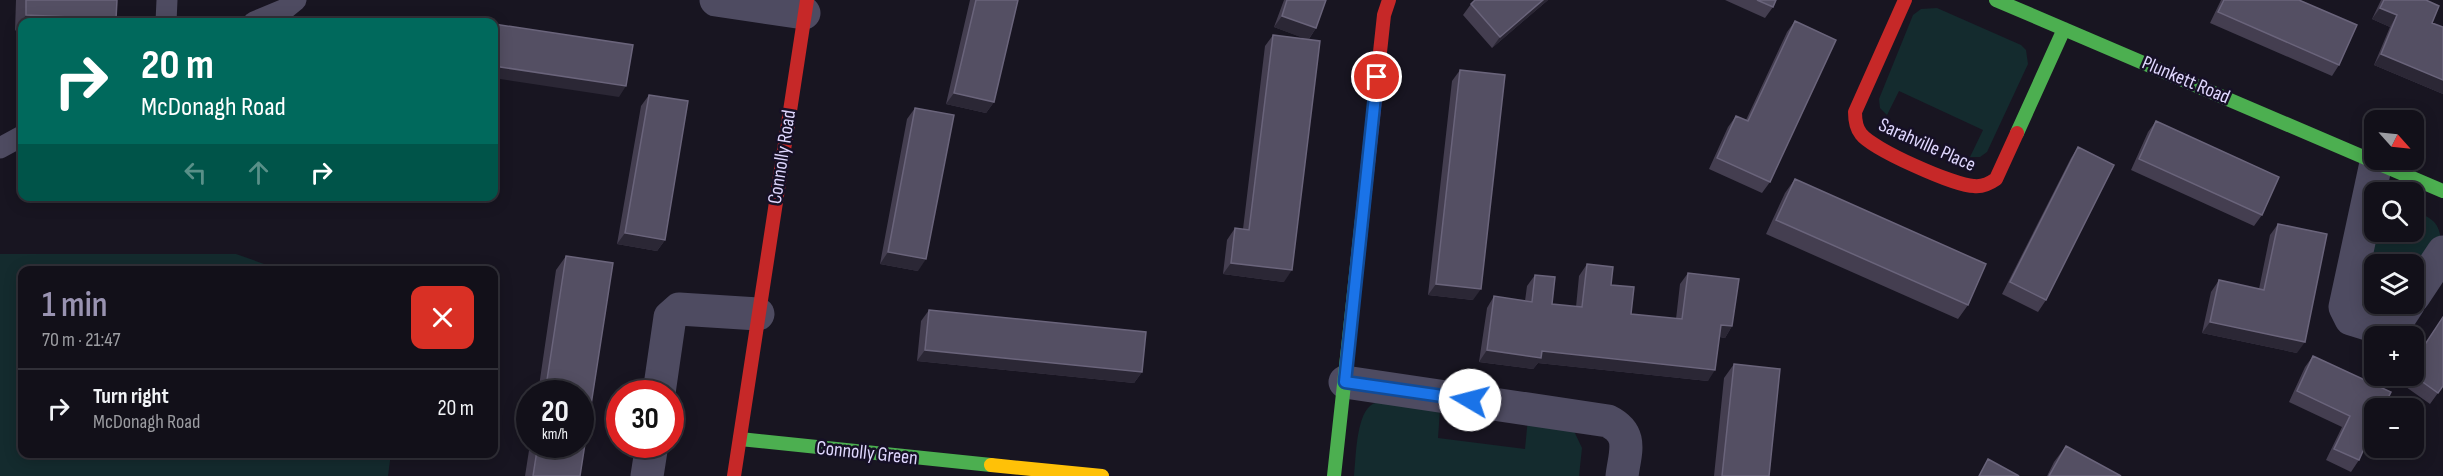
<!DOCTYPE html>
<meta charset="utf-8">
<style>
:root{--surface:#121019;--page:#1f1e26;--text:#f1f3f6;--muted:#9c9da2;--line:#313038;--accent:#9993b1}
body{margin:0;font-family:"Sofia Sans Condensed",sans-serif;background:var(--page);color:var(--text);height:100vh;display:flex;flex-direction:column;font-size:22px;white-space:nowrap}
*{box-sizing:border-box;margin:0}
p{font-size:20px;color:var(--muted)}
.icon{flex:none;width:33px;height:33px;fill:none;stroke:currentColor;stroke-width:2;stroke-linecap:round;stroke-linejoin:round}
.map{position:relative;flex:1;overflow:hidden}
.side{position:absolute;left:18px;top:266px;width:480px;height:192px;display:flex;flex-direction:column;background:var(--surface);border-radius:12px;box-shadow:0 3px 15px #0003,0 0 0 2px var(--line)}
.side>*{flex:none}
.guide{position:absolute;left:18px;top:18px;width:480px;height:183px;border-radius:12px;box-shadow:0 3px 15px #0003,0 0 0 2px var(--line);background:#00695c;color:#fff;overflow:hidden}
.needle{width:39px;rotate:117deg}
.buttons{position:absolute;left:2364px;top:110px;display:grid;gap:12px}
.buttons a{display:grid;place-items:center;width:60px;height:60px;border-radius:12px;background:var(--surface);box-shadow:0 3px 15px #0003,0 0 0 2px var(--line);font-size:30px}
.speed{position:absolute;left:516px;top:380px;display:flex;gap:12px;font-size:30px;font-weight:700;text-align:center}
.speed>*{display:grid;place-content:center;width:78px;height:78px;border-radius:50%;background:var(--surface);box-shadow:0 3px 15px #0003,0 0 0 2px var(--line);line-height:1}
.speed small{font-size:15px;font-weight:400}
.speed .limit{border:9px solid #d22;background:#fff;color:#111}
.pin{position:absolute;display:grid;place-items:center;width:51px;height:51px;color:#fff;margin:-26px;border:3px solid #fff;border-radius:50%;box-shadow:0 2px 6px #0007}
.me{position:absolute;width:66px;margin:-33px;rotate:278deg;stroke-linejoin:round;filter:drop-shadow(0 0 4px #0008)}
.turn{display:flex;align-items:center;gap:21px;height:126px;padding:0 24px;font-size:27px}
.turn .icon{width:78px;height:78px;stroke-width:2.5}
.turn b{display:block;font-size:42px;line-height:51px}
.lanes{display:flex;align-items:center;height:57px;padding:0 24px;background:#0003;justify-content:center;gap:30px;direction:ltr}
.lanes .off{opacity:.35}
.round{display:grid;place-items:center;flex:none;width:63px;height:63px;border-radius:12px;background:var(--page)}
.summary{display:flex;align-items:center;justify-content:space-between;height:102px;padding:0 24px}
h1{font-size:36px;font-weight:600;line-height:45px;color:var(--accent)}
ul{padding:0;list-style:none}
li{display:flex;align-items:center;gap:18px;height:78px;padding:0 24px;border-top:2px solid var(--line)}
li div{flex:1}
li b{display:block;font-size:22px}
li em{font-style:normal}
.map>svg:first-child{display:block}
.green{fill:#142b2e}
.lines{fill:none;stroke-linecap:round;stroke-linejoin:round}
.lane{stroke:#4e4b61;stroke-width:21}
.street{stroke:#4e4b61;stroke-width:33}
.fast{stroke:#4caf50;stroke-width:14}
.slow{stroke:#ffc107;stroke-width:14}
.jam{stroke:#c62828;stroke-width:14}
.wall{fill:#443e50}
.shaded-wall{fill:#2b2735}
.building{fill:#544f63;stroke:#6a647b;stroke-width:1.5}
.route-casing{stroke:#114b97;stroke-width:15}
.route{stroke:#1a73e8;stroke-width:10}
.labels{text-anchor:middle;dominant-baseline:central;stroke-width:5;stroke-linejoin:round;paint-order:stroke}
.street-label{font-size:20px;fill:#dfd7fe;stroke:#161026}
</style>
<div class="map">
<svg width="2443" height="476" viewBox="0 0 2443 476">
<rect width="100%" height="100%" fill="#181521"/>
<!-- green -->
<path class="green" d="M1937,8L2021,45L2026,50L2028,64L1987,152L1980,157H1970L1983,130L1899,91L1887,115L1880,108L1879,99L1913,15L1921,9Z
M2414,211C2432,218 2440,222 2441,243L2414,285V264H2374V303H2401L2387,313L2367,309L2362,305L2374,231H2414Z
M0,254H236L281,270H22V453H391L388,476H0Z
M1383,401L1440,410L1438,438L1525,449L1528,418L1573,429L1582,448L1579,476H1354C1356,458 1356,418 1370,406C1373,403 1379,402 1383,401Z"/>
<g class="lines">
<!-- lane -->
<path class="lane" d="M166,22L167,0
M254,22L285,9L296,0
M0,148L22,136"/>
<!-- street -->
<path class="street" d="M716,0L804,13
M2376,163L2345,307L2351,319L2377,327L2396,323L2409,303
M2414,296L2443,252
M1345,382L1608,421C1634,434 1625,452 1622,476
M659,393L670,317L679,309L758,314
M647,476L652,444"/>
<!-- fast -->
<path class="fast" d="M1996,0L2443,191
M2017,133L2064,29
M740,439L991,465
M1334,476L1362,219"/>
<!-- slow -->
<path class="slow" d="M991,465L1102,476"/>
<!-- jam -->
<path class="jam" d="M1905,0L1855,112C1855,120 1856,128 1861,134C1872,149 1955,186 1974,186C1983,187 1989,184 1996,179L2017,133
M1362,219L1384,15L1389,0
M734,476L807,0"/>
</g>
<!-- wall -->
<path class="wall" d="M16,0H117L116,19L114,22H22L15,31Z
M970,0H1018L994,102L986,113L946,104Z
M1284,0H1326L1316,28L1309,39L1284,282L1223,274L1227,240L1235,228L1243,229L1265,46L1273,35L1307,39L1274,27Z
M1548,0L1492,48L1463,15L1471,4Z
M1725,0H1776L1773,7L1765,18Z
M2221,0H2299L2339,65L2332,76L2210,23Z
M2381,0H2426L2432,23L2443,27V94L2374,65L2390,27L2372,19Z
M1795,21L1770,182L1762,193L1709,169L1728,127L1736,116L1746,120L1787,32Z
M1460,70L1473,300L1428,295L1452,81Z
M649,95L665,240L657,251L617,244L641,106Z
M915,108L918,271L880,264L907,119Z
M2156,121L2262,215L2254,226L2131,170L2148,132Z
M2078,147L2046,300L2038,312L2002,294L2071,158Z
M1795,179L1968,305L1958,319L1766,234L1785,193Z
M2278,224L2297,353L2202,333L2211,292L2219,280L2259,289L2270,235Z
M566,256L613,263L580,476H525L530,444H580V393H538L556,270Z
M1587,264L1611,285L1631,314L1676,319L1680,284L1688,273L1732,326L1725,338L1720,337L1708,381L1538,363L1533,369L1479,362L1487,308L1494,296L1525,301L1527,286L1535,275L1552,304L1576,307L1579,276Z
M929,310L1142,372L1134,383L917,361L921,321Z
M2313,356L2391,392L2359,460L2351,472L2326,460L2342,427L2289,402L2305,367Z
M1734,364L1769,476H1714L1724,378Z
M2403,375H2414L2443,386L2430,404L2399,382Z
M2066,446L2121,476H2047L2054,462Z"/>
<!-- shaded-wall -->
<path class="shaded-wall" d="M1543,0H1548L1492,48L1500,37Z
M2380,8L2397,15L2390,27L2372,19Z
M26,15L116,19L114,22H22V31H15Z
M1282,16L1316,28L1308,40L1274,27Z
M2381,54L2443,80V94L2374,65Z
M494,66L626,86L619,97L494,78Z
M954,93L994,102L986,113L946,104Z
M625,233L665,240L657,251L617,244Z
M888,252L926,259L918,271L880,264Z
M1231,263L1292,270L1284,282L1223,274Z
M1436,284L1481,289L1473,300L1428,295Z
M2210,322L2305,342L2297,353L2202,333Z
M1721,325L1732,326L1725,338L1713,336Z
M925,350L1142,372L1134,383L917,361Z
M1487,350L1542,351L1715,370L1708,381L1538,363L1533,369L1479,362Z"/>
<!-- building -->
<path class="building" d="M26,0H117L116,19L26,15Z
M976,0H1018L994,102L954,93Z
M1287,0H1326L1316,28L1282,16Z
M1475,0H1543L1500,37L1471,4Z
M1757,0H1776L1773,7Z
M2224,0H2299L2357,25L2339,65L2218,12Z
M2384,0H2426L2439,6L2432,23L2443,27V80L2381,54L2397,15L2380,8Z
M1795,21L1836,40L1770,182L1717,158L1736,116L1748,121Z
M494,24L633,45L626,86L494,66Z
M1273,35L1320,41L1292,270L1231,263L1235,228L1249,230Z
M1460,70L1505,75L1481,289L1436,284Z
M649,95L688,101L665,240L625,233Z
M915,108L954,115L926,259L888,252Z
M2156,121L2279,177L2262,215L2139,159Z
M2078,147L2114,165L2046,300L2010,282Z
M1795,179L1986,264L1968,305L1776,220Z
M2278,224L2327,234L2305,342L2210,322L2219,280L2264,290Z
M566,256L613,263L580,476H533L538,444H580V393H545Z
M1587,264L1613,267L1611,285L1634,287L1631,314L1682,319L1688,273L1739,279L1732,326L1721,325L1715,370L1542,351L1541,358L1487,350L1494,296L1532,302L1535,275L1555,277L1552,304L1582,307Z
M929,310L1146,332L1142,372L925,350Z
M2443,317V386L2438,393L2413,375H2414V361Z
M2313,356L2391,392L2383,408H2374V426L2359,460L2334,449L2350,416L2297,391Z
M1734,364L1780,369L1769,476H1722Z
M2066,446L2121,476H2049Z
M1988,459L2019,476H1979Z"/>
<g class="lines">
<defs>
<path id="route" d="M1377,77L1345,382L1470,400"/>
</defs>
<!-- route casing -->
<use href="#route" class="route-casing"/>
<!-- route -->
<use href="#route" class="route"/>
</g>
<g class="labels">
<!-- street labels -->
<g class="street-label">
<text transform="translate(2186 80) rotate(23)">Plunkett Road</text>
<text transform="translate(1927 145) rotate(24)">Sarahville Place</text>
<text transform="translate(782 157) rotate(-81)">Connolly Road</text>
<text transform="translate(867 453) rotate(6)">Connolly Green</text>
</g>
</g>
</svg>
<div class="buttons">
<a><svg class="needle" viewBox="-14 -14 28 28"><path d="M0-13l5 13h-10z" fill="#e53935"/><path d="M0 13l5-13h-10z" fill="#9c9da2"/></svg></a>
<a><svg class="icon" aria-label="search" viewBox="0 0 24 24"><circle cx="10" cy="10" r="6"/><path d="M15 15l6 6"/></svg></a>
<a><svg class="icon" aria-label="layers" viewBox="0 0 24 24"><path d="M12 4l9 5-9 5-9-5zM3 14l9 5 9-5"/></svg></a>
<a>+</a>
<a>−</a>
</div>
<div class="speed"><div>20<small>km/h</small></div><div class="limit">30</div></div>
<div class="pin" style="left:1377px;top:77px;background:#d93025"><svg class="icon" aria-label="arrive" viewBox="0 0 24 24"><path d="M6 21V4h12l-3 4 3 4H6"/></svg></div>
<svg class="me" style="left:1470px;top:400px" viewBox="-20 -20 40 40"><circle r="19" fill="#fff"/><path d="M0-13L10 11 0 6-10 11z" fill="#1a73e8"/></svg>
<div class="guide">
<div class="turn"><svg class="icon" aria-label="right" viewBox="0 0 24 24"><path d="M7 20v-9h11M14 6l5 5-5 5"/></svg><div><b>20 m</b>McDonagh Road</div></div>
<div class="lanes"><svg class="icon off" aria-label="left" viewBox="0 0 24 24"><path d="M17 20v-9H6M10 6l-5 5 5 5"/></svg><svg class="icon off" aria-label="ahead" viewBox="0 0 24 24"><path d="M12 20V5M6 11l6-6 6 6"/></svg><svg class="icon" aria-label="right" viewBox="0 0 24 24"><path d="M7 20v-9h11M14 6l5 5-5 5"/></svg></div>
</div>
<section class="side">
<div class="summary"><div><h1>1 min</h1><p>70 m · 21:47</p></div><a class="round" style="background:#d93025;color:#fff"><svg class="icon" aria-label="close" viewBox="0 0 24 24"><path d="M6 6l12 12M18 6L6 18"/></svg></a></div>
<ul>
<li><svg class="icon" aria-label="right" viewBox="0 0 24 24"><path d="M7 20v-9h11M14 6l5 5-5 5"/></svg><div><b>Turn right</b><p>McDonagh Road</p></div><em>20 m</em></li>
</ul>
</section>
</div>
